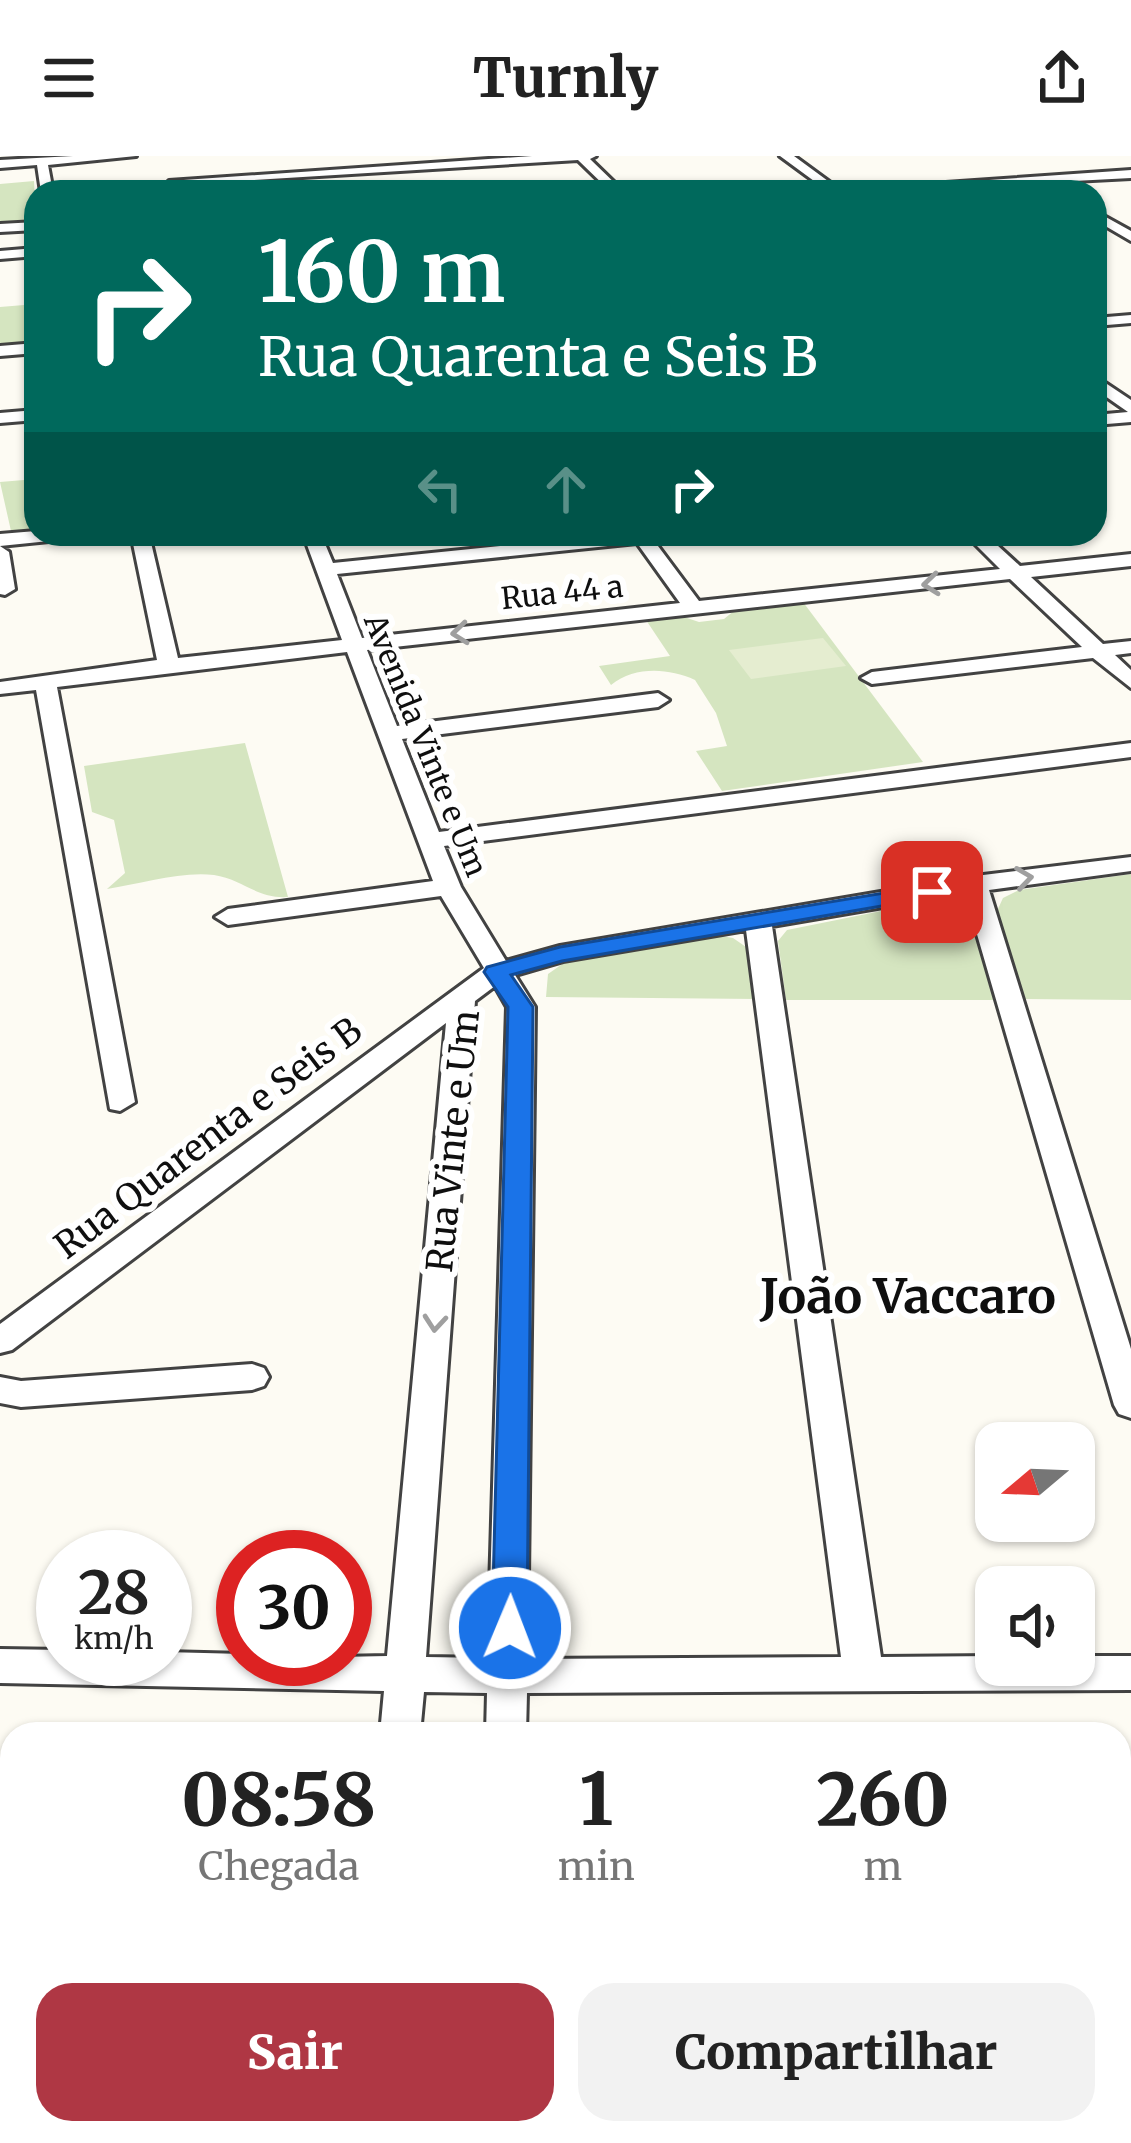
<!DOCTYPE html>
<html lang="pt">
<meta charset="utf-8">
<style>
:root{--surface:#fff;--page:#f2f2f2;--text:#222;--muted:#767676;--accent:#af3744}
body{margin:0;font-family:Merriweather,serif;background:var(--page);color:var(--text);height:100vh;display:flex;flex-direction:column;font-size:45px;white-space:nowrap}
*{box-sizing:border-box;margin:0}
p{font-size:39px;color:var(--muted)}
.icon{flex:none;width:66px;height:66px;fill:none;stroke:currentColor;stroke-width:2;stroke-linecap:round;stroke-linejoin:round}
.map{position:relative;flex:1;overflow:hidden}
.panel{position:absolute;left:0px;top:1566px;width:1131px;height:423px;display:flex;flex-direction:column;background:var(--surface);border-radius:36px 36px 0 0;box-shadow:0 3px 9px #0004}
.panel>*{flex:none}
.banner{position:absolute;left:24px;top:24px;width:1083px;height:366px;border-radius:36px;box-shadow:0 3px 9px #0004;background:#00695c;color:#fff;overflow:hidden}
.needle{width:78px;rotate:251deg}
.buttons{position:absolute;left:975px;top:1266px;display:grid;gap:24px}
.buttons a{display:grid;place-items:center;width:120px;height:120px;border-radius:24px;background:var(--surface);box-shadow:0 3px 9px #0004;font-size:60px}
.speed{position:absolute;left:36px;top:1374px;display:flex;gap:24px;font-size:60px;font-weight:700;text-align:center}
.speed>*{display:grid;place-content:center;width:156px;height:156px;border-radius:50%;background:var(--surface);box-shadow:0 3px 9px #0004;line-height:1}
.speed small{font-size:30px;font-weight:400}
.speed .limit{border:18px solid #d22;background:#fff;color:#111}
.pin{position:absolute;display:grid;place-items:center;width:102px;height:102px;color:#fff;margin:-51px;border-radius:24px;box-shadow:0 6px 18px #0006}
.me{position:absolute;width:132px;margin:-66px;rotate:1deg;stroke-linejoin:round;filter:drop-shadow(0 0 9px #0008)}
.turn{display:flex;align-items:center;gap:42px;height:252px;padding:0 36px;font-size:54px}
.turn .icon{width:156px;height:156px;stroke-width:2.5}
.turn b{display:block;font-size:84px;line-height:102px}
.lanes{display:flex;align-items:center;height:114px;padding:0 36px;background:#0003;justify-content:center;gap:60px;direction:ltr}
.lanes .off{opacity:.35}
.eta{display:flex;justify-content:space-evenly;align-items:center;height:204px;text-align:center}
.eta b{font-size:72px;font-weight:800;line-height:84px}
.primary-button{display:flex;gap:24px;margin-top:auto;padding:24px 36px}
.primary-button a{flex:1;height:138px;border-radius:36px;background:var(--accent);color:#fff;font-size:48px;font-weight:800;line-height:138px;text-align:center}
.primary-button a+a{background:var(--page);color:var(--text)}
header{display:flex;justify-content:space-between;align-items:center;height:156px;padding:0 36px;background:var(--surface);font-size:54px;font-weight:800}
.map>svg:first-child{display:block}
.green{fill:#d5e5c0}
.pitch{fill:#e5edd0}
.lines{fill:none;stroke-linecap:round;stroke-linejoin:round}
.minor-casing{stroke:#424242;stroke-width:6}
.minor{fill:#fff;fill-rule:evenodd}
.oneway{stroke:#9f9f9f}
.route{fill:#1a73e8;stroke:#114b97;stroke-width:3}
.labels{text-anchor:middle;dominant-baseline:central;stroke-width:12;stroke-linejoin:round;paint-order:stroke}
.far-street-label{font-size:30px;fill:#0f0f0f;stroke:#fff}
.street-label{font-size:36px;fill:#0f0f0f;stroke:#fff}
.district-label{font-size:48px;font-weight:bold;fill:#0f0f0f;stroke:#fff}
</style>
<header><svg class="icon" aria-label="menu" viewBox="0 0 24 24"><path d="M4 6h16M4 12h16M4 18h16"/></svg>Turnly<svg class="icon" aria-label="share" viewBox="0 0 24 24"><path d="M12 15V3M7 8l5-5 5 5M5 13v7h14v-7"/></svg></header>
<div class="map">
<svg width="1131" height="1987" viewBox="0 0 1131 1987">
<rect width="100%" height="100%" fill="#fdfbf3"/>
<!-- green -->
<path class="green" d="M34,25L36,66L0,70V28Z
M36,148V189L0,191V151Z
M36,323V375H11L0,326Z
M803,446L923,606L722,635L696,595L727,590L716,557L695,524C668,512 635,510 611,529L599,510L670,500L646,464L681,460L699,466L724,463L735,454Z
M245,587L288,741C257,743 242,723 214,719C181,715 140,728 107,733L125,717L114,664L92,656L84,610Z
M1131,718V844L1025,843L997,755L1003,742L1019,734Z
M921,747C983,744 983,797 997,844H786L778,785L787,774Z
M715,779L733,782L749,793L757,843L546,841L548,818L571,802Z"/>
<!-- pitch -->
<path class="pitch" d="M823,482L846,510L751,523L729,494Z"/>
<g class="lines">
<defs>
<path id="minor" d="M73,0H136L48,9L53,36H41L37,9L0,12V4Z
M532,0H596L590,3L624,36H611L578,4L175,29L169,25Z
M780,0H794L843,36H829Z
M1131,14V22L867,36L873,32Z
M1095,55L1131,75V85L1095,64Z
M36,66V74L0,76V68Z
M36,92V100L0,103V95Z
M1131,159V167L1095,170V162Z
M36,187V197L0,200V190Z
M1095,220L1131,244V266L1095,269V259L1128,256L1095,233Z
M36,254V264L0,267V257Z
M36,375L68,378L59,384L0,390V378Z
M131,378H149L178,502L342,484L303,378H321L333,407L620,378H684L655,386L699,445L1000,413L965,378H985L1020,410L1131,398V410L1031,421L1103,488L1131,485V497L1115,499L1131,514V532L1093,502L872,528L861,522L872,516L1082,491L1010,423L367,494L397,570L658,537L669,544L658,551L402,583L439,676L1131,587V601L444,690L461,731L506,805L560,790L975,720L1131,701V715L989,734L1131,1193V1262L1119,1258L1114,1249L965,737L772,770L881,1501L996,1500V1509H1074V1500H1131V1534L527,1537L526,1578H486L487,1537L424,1536L420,1578H380L384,1535L0,1527V1493L63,1494V1503H165V1496L243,1498V1503L387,1500L446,867L12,1194L0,1197V1168L484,812L441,740L228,769L215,761L228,753L433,725L347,496L57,531L135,946L120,955L110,953L36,534L0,538V526L157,504ZM637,387L680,447L362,482L337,418ZM746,774L841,1501L527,1503L535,851L515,819L563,805ZM495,830L507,851L488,1502L426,1501L475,845Z
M0,390L9,396L15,433L5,439L0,438Z
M252,1208L264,1212L269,1221L264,1230L252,1234L21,1251L0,1247V1221L21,1225Z
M1119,1869H1131V1915H1119Z
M0,1874H12V1920H0Z
M337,1977H385L384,1987H336Z
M463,1977H511L510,1987H462Z"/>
</defs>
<!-- minor casing -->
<use href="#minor" class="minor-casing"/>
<!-- minor -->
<use href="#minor" class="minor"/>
</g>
<!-- one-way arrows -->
<defs><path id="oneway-chevron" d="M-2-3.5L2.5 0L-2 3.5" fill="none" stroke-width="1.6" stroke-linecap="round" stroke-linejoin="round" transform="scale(3)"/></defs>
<g class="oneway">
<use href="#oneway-chevron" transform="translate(931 428) rotate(174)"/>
<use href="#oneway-chevron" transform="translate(460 477) rotate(174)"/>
<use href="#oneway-chevron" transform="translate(1024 722) rotate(-8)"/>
<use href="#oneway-chevron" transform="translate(435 1167) rotate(95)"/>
</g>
<!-- route -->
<path class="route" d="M932,729L940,731V740L562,805L511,819L533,851L527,1472L522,1483L510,1487L497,1483L492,1472L508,851L484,816L487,811L560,791Z"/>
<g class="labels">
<!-- far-street labels -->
<g class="far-street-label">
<text transform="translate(562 436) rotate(-6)">Rua 44 a</text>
<text transform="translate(426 589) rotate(68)">Avenida Vinte e Um</text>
</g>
<!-- street labels -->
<g class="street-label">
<text transform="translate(208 982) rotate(-37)">Rua Quarenta e Seis B</text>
<text transform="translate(453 985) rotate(-84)">Rua Vinte e Um</text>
</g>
<!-- district labels -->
<g class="district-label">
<text x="908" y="1140">João Vaccaro</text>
</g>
</g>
</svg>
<div class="buttons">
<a><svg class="needle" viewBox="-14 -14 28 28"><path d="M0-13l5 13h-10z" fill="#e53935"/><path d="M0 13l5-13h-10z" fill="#767676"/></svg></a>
<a><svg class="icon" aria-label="sound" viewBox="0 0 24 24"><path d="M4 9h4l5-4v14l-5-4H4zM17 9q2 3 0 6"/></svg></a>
</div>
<div class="speed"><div>28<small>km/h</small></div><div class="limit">30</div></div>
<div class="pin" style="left:932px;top:736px;background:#d93025"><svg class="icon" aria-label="arrive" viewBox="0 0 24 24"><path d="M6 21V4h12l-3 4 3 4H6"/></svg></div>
<svg class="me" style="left:510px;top:1472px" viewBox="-20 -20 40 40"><circle r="17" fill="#1a73e8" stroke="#fff" stroke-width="3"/><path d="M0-11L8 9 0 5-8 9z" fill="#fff"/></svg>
<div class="banner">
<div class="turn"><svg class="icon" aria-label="right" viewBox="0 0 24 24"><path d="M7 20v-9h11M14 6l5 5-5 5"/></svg><div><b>160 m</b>Rua Quarenta e Seis B</div></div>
<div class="lanes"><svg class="icon off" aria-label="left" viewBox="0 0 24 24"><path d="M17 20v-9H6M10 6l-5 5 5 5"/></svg><svg class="icon off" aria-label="ahead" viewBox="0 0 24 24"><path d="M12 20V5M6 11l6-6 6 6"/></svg><svg class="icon" aria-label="right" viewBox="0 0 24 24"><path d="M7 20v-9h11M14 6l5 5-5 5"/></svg></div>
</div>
<section class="panel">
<div class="eta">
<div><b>08:58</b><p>Chegada</p></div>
<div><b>1</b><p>min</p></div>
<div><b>260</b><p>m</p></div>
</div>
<div class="primary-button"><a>Sair</a><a>Compartilhar</a></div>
</section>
</div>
